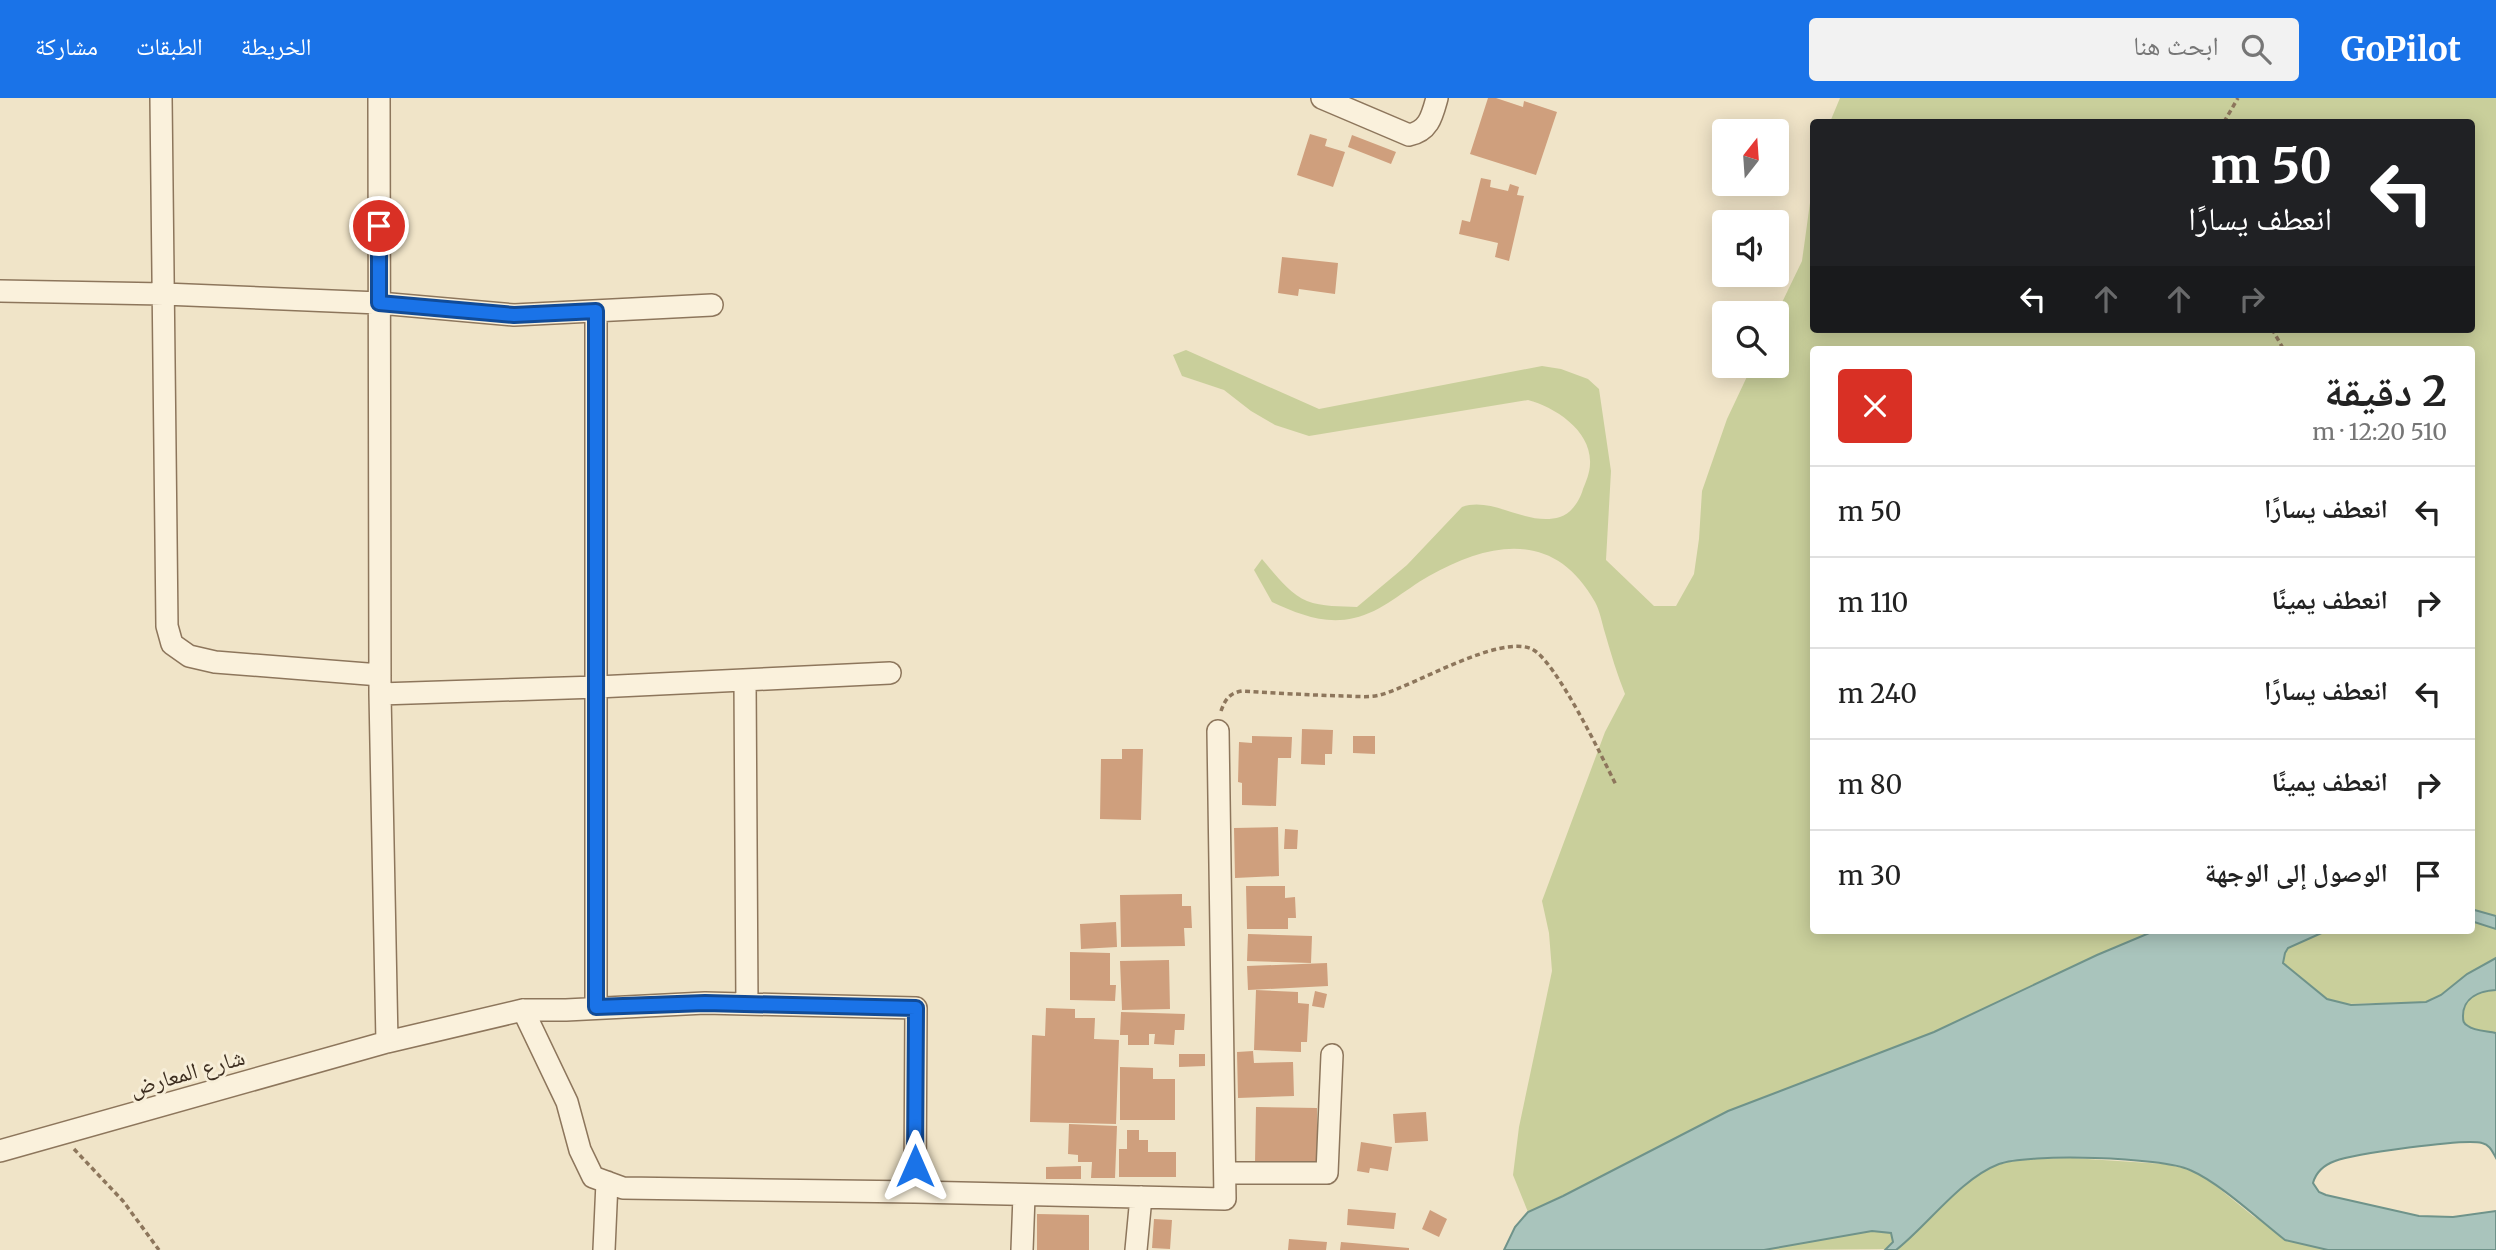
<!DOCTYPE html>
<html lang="ar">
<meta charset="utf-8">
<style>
:root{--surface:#fff;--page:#f2f2f2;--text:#222;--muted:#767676;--line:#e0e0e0;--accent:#1a73e8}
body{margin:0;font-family:Merriweather,"Noto Naskh Arabic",serif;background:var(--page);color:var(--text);direction:rtl;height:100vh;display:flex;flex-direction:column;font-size:26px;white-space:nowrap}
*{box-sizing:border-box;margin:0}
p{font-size:23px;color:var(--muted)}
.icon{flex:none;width:38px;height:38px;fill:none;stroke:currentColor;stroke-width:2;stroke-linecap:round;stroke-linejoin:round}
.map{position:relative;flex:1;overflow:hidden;direction:ltr}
.side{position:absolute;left:1810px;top:248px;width:665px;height:588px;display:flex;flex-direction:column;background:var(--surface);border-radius:7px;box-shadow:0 4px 18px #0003;direction:rtl}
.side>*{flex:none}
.guide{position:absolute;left:1810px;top:21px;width:665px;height:214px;border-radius:7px;box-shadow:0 4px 18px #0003;direction:rtl;background:#202124;color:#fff;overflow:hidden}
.needle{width:46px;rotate:17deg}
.buttons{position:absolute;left:1712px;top:21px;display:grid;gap:14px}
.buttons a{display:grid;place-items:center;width:77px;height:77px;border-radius:7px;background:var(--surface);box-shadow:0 4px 18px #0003;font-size:35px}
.pin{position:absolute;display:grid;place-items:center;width:60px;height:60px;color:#fff;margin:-30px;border:4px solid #fff;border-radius:50%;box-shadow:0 2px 7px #0007}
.me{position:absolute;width:77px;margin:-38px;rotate:0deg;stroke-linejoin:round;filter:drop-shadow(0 0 5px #0008)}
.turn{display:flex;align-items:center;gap:24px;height:147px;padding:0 28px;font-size:32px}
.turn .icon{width:91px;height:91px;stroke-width:2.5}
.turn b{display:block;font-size:49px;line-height:60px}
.lanes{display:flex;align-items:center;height:66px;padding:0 28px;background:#0003;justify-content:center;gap:35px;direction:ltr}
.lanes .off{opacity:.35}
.round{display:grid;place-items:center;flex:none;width:74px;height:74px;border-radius:7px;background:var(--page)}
.head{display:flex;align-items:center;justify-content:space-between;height:119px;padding:0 28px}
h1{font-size:42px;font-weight:700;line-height:52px}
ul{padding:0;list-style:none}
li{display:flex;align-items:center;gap:21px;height:91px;padding:0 28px;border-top:2px solid var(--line)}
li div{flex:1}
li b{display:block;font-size:26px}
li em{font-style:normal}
header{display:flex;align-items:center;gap:42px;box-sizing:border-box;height:98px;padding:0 35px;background:var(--accent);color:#fff}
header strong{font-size:33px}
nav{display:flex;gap:38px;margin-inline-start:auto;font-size:24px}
.search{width:490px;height:63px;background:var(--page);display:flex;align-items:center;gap:18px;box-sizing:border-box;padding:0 24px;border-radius:7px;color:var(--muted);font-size:26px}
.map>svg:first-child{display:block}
.green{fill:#c9cf9b}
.water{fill:#a9c4bc;stroke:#6f938a;stroke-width:2}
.building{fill:#cf9f7d}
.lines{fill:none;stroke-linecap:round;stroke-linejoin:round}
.minor-casing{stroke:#8d765c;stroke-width:24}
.path{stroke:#8d765c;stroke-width:3.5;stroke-dasharray:5 3.5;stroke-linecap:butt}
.minor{stroke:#faf1dc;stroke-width:21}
.route-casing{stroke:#114b97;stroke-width:18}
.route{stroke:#1a73e8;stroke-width:12}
.labels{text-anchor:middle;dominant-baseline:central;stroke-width:6;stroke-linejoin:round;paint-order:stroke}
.street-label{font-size:23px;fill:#3d2e20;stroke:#f7eed8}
</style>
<header>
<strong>GoPilot</strong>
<div class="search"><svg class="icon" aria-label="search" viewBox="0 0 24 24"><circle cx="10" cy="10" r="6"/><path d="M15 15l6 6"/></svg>ابحث هنا</div>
<nav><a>الخريطة</a><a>الطبقات</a><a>مشاركة</a></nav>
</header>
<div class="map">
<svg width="2496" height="1152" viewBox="0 0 2496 1152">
<rect width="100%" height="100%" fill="#f0e4c8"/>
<!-- green -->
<path class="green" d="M1840,0H2496V818L2471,811V252H1813V833H2154L2097,857L1934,934L1780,993L1528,1114L1513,1077L1519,1029L1552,873L1549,835L1542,803L1605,634L1625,596C1617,576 1611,556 1605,535C1602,525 1600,513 1595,504C1555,432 1491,443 1429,478C1404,492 1382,514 1354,520C1325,527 1298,516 1272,504L1254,472L1262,461C1274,475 1289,496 1307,503C1322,509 1341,508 1357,509L1407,467L1462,409C1493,398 1527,429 1560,419C1572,415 1580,402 1583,391C1586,384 1590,374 1590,366C1592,333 1555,309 1528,302L1309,338L1275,327L1251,313L1224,292L1182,278L1173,257L1186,252L1319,311L1542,268L1561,271L1588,281L1599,291L1611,373L1606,462L1654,508H1676L1694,476L1699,441L1702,393L1727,321L1752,268H1776V217L1802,163L1813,83V231H2471V24H1830Z
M2471,823L2496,831V860L2467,876L2434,902L2426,904L2344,906L2327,901L2283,865L2285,854L2288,850L2326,833H2471Z
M2496,892V935C2488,933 2474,933 2468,928C2463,925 2463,923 2463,918C2463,899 2480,893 2496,892Z
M2072,1060L2164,1066L2189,1071L2210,1083L2253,1118L2300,1146L2328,1152H1896C1926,1128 1966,1076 2001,1066C2024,1059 2048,1061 2072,1060Z
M1872,1133L1891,1135L1893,1144L1888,1151L1764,1152Z"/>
<!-- water -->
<path class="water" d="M2471,811L2496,818V831L2471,823Z
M2154,833H2326L2288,850L2285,855L2283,865L2327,901L2351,907L2426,904L2441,897L2467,876L2496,860V892C2480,893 2463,899 2463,918C2463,923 2463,925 2468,928C2474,933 2488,933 2496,935V1060C2492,1053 2490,1047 2482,1045C2465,1040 2353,1056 2335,1063C2324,1067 2316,1074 2313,1085L2319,1094L2326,1097L2419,1118L2453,1119L2496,1113V1152H2328L2285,1142C2258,1121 2220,1085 2190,1072C2162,1059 2028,1055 1999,1066C1960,1081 1928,1127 1896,1152H1885L1893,1144L1891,1135L1872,1133L1764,1152H1504L1515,1129L1528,1114L1563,1098L1728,1013L1934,934L2097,857Z"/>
<!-- building -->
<path class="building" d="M1488,0H1496L1523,9L1524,3L1557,14L1536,77L1470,56Z
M1310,36L1327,41L1325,48L1345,54L1333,89L1297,77Z
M1352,37L1396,54L1391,66L1348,49Z
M1481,80L1491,82L1490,89L1508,93L1510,86L1519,89L1517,97L1524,98L1509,163L1495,159L1498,145L1459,136L1462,122L1470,124Z
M1282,159L1338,165L1335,196L1299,191L1298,198L1278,195Z
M1302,631L1333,632L1332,656H1325V667L1301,666Z
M1252,638L1292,639L1291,660H1278L1276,708L1242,707V685L1238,684L1239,644L1252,645Z
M1353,638H1375V656L1353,655Z
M1122,651H1143L1141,722L1100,721L1101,661H1122Z
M1278,729L1279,778L1235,780L1234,730Z
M1285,731L1298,732L1297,751H1284Z
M1246,788H1285V800L1295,799L1296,820H1288V831H1247Z
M1182,796V808H1191L1192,830H1184L1185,848L1121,849L1120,797Z
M1116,824L1117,849L1081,851L1080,826Z
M1248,836L1312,838L1311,865L1247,863Z
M1070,854L1110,855V887H1116L1115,903L1070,902Z
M1169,862L1170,911L1122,912L1120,863Z
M1327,865L1328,888L1248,892L1247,868Z
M1256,892L1298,894V905L1309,906L1307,944H1301V954L1254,952Z
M1315,893L1327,896L1324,910L1312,908Z
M1046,910L1075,911V920H1095L1094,941L1119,942L1116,1026L1030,1024L1032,937L1045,938Z
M1121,914L1185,916L1184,932H1175L1174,947L1154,946L1155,936H1149V947H1128V937H1120Z
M1253,953L1254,965L1293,964L1294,998L1238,1000L1237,954Z
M1179,956H1205V968L1179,969Z
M1120,969L1153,970V981H1175V1022H1120Z
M1256,1009L1317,1010V1066L1255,1065Z
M1426,1014L1428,1043L1395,1045L1393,1016Z
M1069,1026L1117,1028L1115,1080H1091L1092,1064H1078V1057L1068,1056Z
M1127,1032H1139V1042H1148V1054H1176V1079H1119V1051H1127Z
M1361,1044L1392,1049L1388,1073L1370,1070L1369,1075L1357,1073Z
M1081,1068V1081H1046V1069Z
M1348,1111L1396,1115L1394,1131L1347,1127Z
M1430,1112L1447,1121L1439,1139L1422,1131Z
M1037,1116L1089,1117V1152H1037Z
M1154,1121L1172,1122L1170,1151L1152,1150Z
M1289,1141L1327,1144L1326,1152H1288Z
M1341,1144L1409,1150V1152H1340Z"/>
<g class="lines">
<defs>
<path id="minor" d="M161,0L167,528L172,546L189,558L215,564L380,577
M379,0L380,596L387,944
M1322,0L1409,37C1429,33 1432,18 1437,0
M0,193L164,196L379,205L514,217L712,207
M745,582L747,906
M380,596L597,589L890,575
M596,909V213
M523,912L567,1004L580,1052L593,1079L623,1090L915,1094
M0,1053L387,944L523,912H566L705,905L916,910L915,1094L1225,1101L1218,633
M1225,1075H1327L1332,957
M604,1152L607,1084
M1022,1152L1024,1098
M1136,1152L1141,1099"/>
</defs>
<!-- minor casing -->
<use href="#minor" class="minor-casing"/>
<!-- path -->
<path class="path" d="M2224,24L2238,0
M2272,231L2284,252
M1221,613C1225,602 1229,595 1242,593C1275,595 1309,597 1343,598C1355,598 1369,600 1380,597C1416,587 1499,536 1532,551C1556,563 1602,659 1616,687
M74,1051L123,1103L159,1152"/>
<!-- minor -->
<use href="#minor" class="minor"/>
</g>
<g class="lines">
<defs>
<path id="route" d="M379,128V205L514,217L596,213V909L705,905L916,910L915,1068"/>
</defs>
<!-- route casing -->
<use href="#route" class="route-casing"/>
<!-- route -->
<use href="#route" class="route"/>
</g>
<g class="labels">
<!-- street labels -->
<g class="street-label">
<text transform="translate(187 974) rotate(-16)">شارع المعارض</text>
</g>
</g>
</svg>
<div class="buttons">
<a><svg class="needle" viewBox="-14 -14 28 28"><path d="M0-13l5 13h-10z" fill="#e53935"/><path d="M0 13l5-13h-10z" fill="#767676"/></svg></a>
<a><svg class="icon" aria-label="sound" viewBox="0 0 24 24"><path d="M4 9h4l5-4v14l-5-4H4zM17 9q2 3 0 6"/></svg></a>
<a><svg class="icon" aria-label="search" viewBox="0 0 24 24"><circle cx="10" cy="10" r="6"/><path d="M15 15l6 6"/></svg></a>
</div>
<div class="pin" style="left:379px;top:128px;background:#d93025"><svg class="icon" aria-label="arrive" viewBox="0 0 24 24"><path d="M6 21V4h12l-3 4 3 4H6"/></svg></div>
<svg class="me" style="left:915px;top:1068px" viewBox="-20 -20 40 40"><path d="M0-17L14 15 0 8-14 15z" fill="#1a73e8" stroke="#fff" stroke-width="4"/></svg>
<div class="guide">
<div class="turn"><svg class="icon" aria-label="left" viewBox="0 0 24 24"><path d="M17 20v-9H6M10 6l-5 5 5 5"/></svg><div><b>50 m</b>انعطف يسارًا</div></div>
<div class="lanes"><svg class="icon" aria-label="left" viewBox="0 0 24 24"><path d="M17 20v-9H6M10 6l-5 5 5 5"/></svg><svg class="icon off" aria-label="ahead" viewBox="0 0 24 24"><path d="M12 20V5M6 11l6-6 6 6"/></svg><svg class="icon off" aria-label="ahead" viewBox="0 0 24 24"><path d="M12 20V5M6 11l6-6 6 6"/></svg><svg class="icon off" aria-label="right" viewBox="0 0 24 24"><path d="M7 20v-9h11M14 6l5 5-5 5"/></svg></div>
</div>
<section class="side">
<div class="head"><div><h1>2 دقيقة</h1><p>510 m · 12:20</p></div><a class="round" style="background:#d93025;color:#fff"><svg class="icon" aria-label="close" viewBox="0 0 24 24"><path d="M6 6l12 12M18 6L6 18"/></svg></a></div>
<ul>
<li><svg class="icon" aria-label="left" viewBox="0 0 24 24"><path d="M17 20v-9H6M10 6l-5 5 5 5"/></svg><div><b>انعطف يسارًا</b></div><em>50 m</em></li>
<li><svg class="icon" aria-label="right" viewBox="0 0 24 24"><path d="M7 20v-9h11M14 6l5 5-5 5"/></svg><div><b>انعطف يمينًا</b></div><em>110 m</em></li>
<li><svg class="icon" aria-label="left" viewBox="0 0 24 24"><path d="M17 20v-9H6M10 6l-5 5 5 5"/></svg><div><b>انعطف يسارًا</b></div><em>240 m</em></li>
<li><svg class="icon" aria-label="right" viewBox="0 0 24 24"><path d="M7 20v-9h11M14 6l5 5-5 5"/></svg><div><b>انعطف يمينًا</b></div><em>80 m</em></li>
<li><svg class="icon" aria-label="arrive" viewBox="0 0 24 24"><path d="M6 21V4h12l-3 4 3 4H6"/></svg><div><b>الوصول إلى الوجهة</b></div><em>30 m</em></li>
</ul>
</section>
</div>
